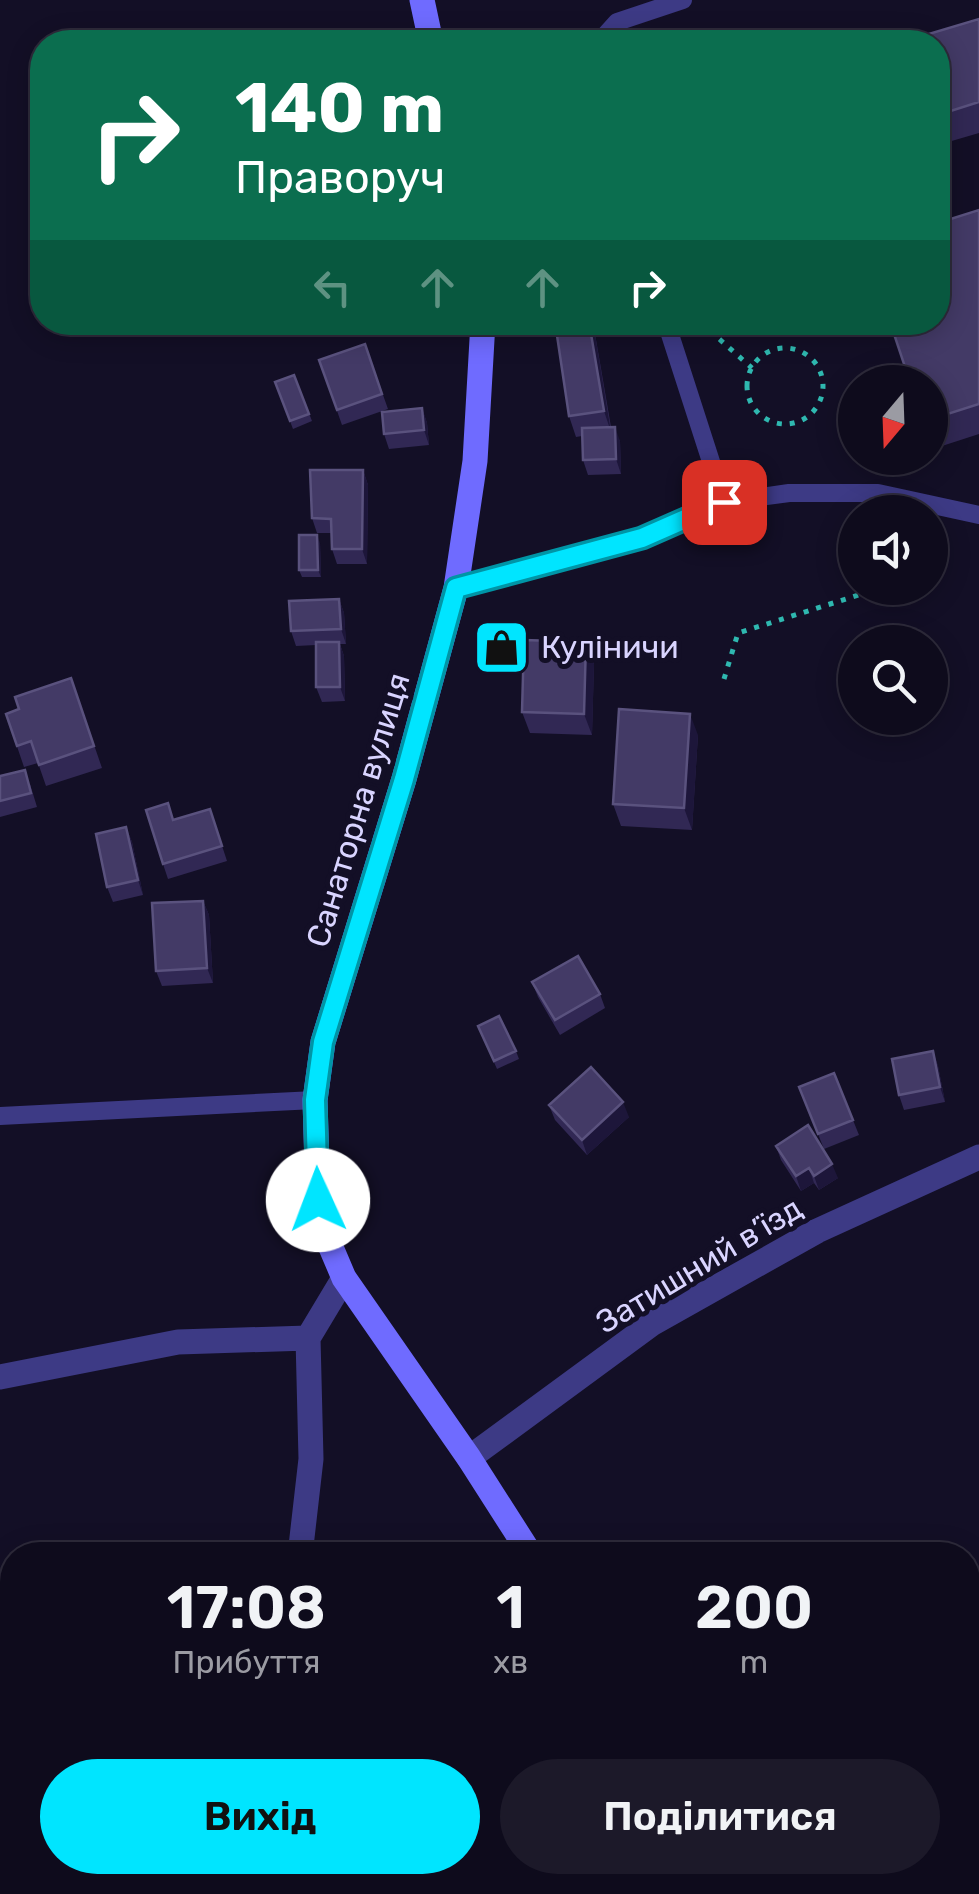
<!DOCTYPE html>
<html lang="uk">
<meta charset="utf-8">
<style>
:root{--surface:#0e0b1c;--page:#1c1929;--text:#f1f3f6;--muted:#9b9ba3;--line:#2e2b3b;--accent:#00e5ff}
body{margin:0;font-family:Rubik,sans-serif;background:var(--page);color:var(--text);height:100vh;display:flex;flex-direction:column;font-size:38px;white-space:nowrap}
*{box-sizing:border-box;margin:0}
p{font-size:32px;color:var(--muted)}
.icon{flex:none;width:55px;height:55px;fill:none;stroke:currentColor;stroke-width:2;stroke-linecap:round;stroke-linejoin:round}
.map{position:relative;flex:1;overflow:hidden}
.panel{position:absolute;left:0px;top:1542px;width:980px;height:352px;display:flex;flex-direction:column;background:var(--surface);border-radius:40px 40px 0 0;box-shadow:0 5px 25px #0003,0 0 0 2px var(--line)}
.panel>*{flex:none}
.banner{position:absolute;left:30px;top:30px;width:920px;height:305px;border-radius:40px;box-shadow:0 5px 25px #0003,0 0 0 2px var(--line);background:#0b6e4f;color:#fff;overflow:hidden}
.needle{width:65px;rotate:199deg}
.tools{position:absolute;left:838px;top:365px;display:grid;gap:20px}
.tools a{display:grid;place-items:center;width:110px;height:110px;border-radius:50%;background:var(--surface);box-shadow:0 5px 25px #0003,0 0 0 2px var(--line);font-size:50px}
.pin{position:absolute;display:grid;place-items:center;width:85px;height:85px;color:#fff;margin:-42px;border-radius:20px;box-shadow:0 5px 15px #0006}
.me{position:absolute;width:110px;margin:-55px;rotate:358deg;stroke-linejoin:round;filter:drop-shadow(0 0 8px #0008)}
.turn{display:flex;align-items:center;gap:35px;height:210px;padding:0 40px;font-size:45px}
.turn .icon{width:130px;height:130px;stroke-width:2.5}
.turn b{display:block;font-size:70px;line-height:85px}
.lanes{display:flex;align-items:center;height:95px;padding:0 40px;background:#0003;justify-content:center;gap:50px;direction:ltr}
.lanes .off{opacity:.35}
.eta{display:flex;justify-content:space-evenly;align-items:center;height:170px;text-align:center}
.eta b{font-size:60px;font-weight:600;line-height:70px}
.primary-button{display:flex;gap:20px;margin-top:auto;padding:20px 40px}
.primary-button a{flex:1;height:115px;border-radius:60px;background:var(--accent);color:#111;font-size:40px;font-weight:600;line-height:115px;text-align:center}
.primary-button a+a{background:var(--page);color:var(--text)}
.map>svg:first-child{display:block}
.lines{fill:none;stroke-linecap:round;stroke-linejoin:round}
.path{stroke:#2fb8b0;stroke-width:5;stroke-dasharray:5 8;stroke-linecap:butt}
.lane{stroke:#3d3a85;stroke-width:18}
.street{stroke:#3d3a85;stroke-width:25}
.secondary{stroke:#6f6bff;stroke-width:25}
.wall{fill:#312854}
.shaded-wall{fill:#1d163a}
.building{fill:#433a66;stroke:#5a527e;stroke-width:2.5}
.route-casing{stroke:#0095a6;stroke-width:25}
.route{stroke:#00e5ff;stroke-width:18}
.labels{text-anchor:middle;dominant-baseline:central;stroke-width:10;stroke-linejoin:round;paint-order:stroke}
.poi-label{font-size:32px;fill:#d9d4ff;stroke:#130f26;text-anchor:start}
.street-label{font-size:32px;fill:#d9d4ff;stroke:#130f26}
</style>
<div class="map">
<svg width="979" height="1894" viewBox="0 0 979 1894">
<rect width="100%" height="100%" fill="#130f26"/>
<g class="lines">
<!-- path -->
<path class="path" d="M700,322L752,368
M747 386a38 38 0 1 1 76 0a38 38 0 1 1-76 0Z
M930,572L935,529
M724,679L738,633L881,588"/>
<!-- lane -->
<path class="lane" d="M599,42L617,22L683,0
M666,322L724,502
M456,588L641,538L724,502L789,493H878L979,515
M0,1116L315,1100"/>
<!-- street -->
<path class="street" d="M308,1338L344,1278
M0,1377L178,1342L308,1338
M469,1458L653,1323L817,1231L979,1157
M300,1555L311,1459L308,1338
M246,1894L249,1882"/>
<!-- secondary -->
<path class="secondary" d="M422,0L431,42
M483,322L475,461L456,588L404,779L323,1042L315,1100L318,1199L324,1231L344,1278L469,1458L531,1555
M728,1882L729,1894"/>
</g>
<!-- wall -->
<path class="wall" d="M979,19V133L938,145V42Z
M979,210V434L942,446L939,437L930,440V382Z
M593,322L611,427L620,441L621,474L588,475L583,460L582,436L576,437L569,416Z
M365,344L388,409L342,425L319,360Z
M294,375L312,421L293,429L275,382Z
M422,408L427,423L429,445L389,449L384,434Z
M363,470L368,485L367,564H337L332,549L331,533H317L312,518Z
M320,543L321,577H302L299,570Z
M339,599L344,613L346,644H340L344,656L345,701L322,702L316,687V645L296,646L291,631Z
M586,642L594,664L592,735L530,733L522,712Z
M71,678L102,768L46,786L38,763L24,767L6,714L19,709Z
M698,735L692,830L621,826L613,804Z
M0,776L30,784L37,807L0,817Z
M210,809L227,861L168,879L163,864L174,820Z
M126,827L132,842L143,895L113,902L107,887Z
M203,901L209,915L213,983L162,986L156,971Z
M532,982L600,994L605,1008L560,1035L538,997Z
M478,1026L516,1051L519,1059L497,1069Z
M933,1051L938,1066L945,1102L904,1110L899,1095Z
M834,1073L859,1135L824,1149L799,1087Z
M549,1105L629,1117L587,1155L555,1120Z
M776,1146L838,1178L819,1190L814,1183L801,1191L781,1160Z"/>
<!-- shaded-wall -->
<path class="shaded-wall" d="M589,322H593L611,432L604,411Z
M422,408L427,423L429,445L424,430Z
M615,427L620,441L621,474L616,459Z
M363,470L368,485L367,564L362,549Z
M317,535L320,543L321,577L318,570Z
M339,599L344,613L346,644L341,629Z
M339,642L344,656L345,701L340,687Z
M586,642L594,664L592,735L584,714Z
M690,714L698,735L692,830L684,808Z
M126,827L132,842L143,895L138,880Z
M203,901L209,915L213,983L207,968Z
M933,1051L938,1066L945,1102L940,1087Z
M623,1102L629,1117L587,1155L582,1140Z
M832,1164L838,1178L819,1190L814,1176Z
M809,1168L814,1183L801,1191L796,1176Z"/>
<!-- building -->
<path class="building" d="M979,19V102L938,115V42H902Z
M979,210V404L932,419L930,412V382H910L890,322H938V223Z
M555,322H589L604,411L569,416Z
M365,344L382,394L337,410L319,360Z
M294,375L309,414L290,421L275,382Z
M422,408L424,430L384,434L382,412Z
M615,427L616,459L583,460L582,428Z
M310,470H363L362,549H332L331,519L312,518Z
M299,535H317L318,570H299Z
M339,599L341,629L291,631L289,601Z
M524,640L586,642L584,714L522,712Z
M316,642H339L340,687H316Z
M71,678L94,746L39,765L31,741L17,746L6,714L19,709L15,697Z
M619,709L690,714L684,808L613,804Z
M25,770L31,793L0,801V776Z
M168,803L173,820L210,809L222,846L163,864L146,810Z
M126,827L138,880L107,887L96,834Z
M203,901L207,968L156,971L152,903Z
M578,956L600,994L555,1020L532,982Z
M499,1016L516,1051L494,1061L478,1026Z
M933,1051L940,1087L899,1095L892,1059Z
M591,1067L623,1102L582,1140L549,1105Z
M834,1073L853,1120L818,1134L799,1087Z
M808,1125L832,1164L814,1176L809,1168L796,1176L776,1146Z"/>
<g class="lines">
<defs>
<path id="route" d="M318,1200L315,1100L323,1042L404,779L456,588L642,538L724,502"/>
</defs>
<!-- route casing -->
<use href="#route" class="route-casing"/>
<!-- route -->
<use href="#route" class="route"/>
</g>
<!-- icons -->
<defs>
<symbol id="shop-square" viewBox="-11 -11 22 22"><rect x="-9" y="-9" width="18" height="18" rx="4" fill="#00e5ff" stroke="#130f26"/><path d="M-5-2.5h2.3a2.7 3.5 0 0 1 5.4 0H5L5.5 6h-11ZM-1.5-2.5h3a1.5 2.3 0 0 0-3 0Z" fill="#111"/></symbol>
</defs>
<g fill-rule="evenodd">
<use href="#shop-square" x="470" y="616" width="63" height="63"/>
</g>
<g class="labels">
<!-- poi labels -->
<g class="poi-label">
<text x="541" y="647">Куліничи</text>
</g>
<!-- street labels -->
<g class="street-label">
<text transform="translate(358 810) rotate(-73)">Санаторна вулиця</text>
<text transform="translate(699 1265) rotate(-31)">Затишний в’їзд</text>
</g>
</g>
</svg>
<div class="tools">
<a><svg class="needle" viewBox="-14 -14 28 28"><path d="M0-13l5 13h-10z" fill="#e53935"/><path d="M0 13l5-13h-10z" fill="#9b9ba3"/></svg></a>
<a><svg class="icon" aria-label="sound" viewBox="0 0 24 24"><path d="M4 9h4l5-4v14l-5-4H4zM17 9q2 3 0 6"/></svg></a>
<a><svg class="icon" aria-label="search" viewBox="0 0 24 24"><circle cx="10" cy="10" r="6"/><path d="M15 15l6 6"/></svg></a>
</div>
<div class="pin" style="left:724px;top:502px;background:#d93025"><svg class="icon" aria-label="arrive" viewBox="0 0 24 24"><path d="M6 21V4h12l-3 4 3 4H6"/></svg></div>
<svg class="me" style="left:318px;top:1200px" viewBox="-20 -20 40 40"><circle r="19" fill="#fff"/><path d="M0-13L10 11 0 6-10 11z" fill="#00e5ff"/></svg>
<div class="banner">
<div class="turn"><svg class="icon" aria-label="right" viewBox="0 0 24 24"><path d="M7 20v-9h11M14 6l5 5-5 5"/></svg><div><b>140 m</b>Праворуч</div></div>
<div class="lanes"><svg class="icon off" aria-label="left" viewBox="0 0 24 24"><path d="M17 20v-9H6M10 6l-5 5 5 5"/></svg><svg class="icon off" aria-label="ahead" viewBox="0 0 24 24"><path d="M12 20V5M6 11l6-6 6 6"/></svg><svg class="icon off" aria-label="ahead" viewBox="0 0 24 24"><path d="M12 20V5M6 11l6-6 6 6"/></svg><svg class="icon" aria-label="right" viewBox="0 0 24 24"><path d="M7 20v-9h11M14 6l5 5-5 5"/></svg></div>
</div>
<section class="panel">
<div class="eta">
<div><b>17:08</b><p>Прибуття</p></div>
<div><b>1</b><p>хв</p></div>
<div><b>200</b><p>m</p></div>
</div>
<div class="primary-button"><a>Вихід</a><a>Поділитися</a></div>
</section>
</div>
